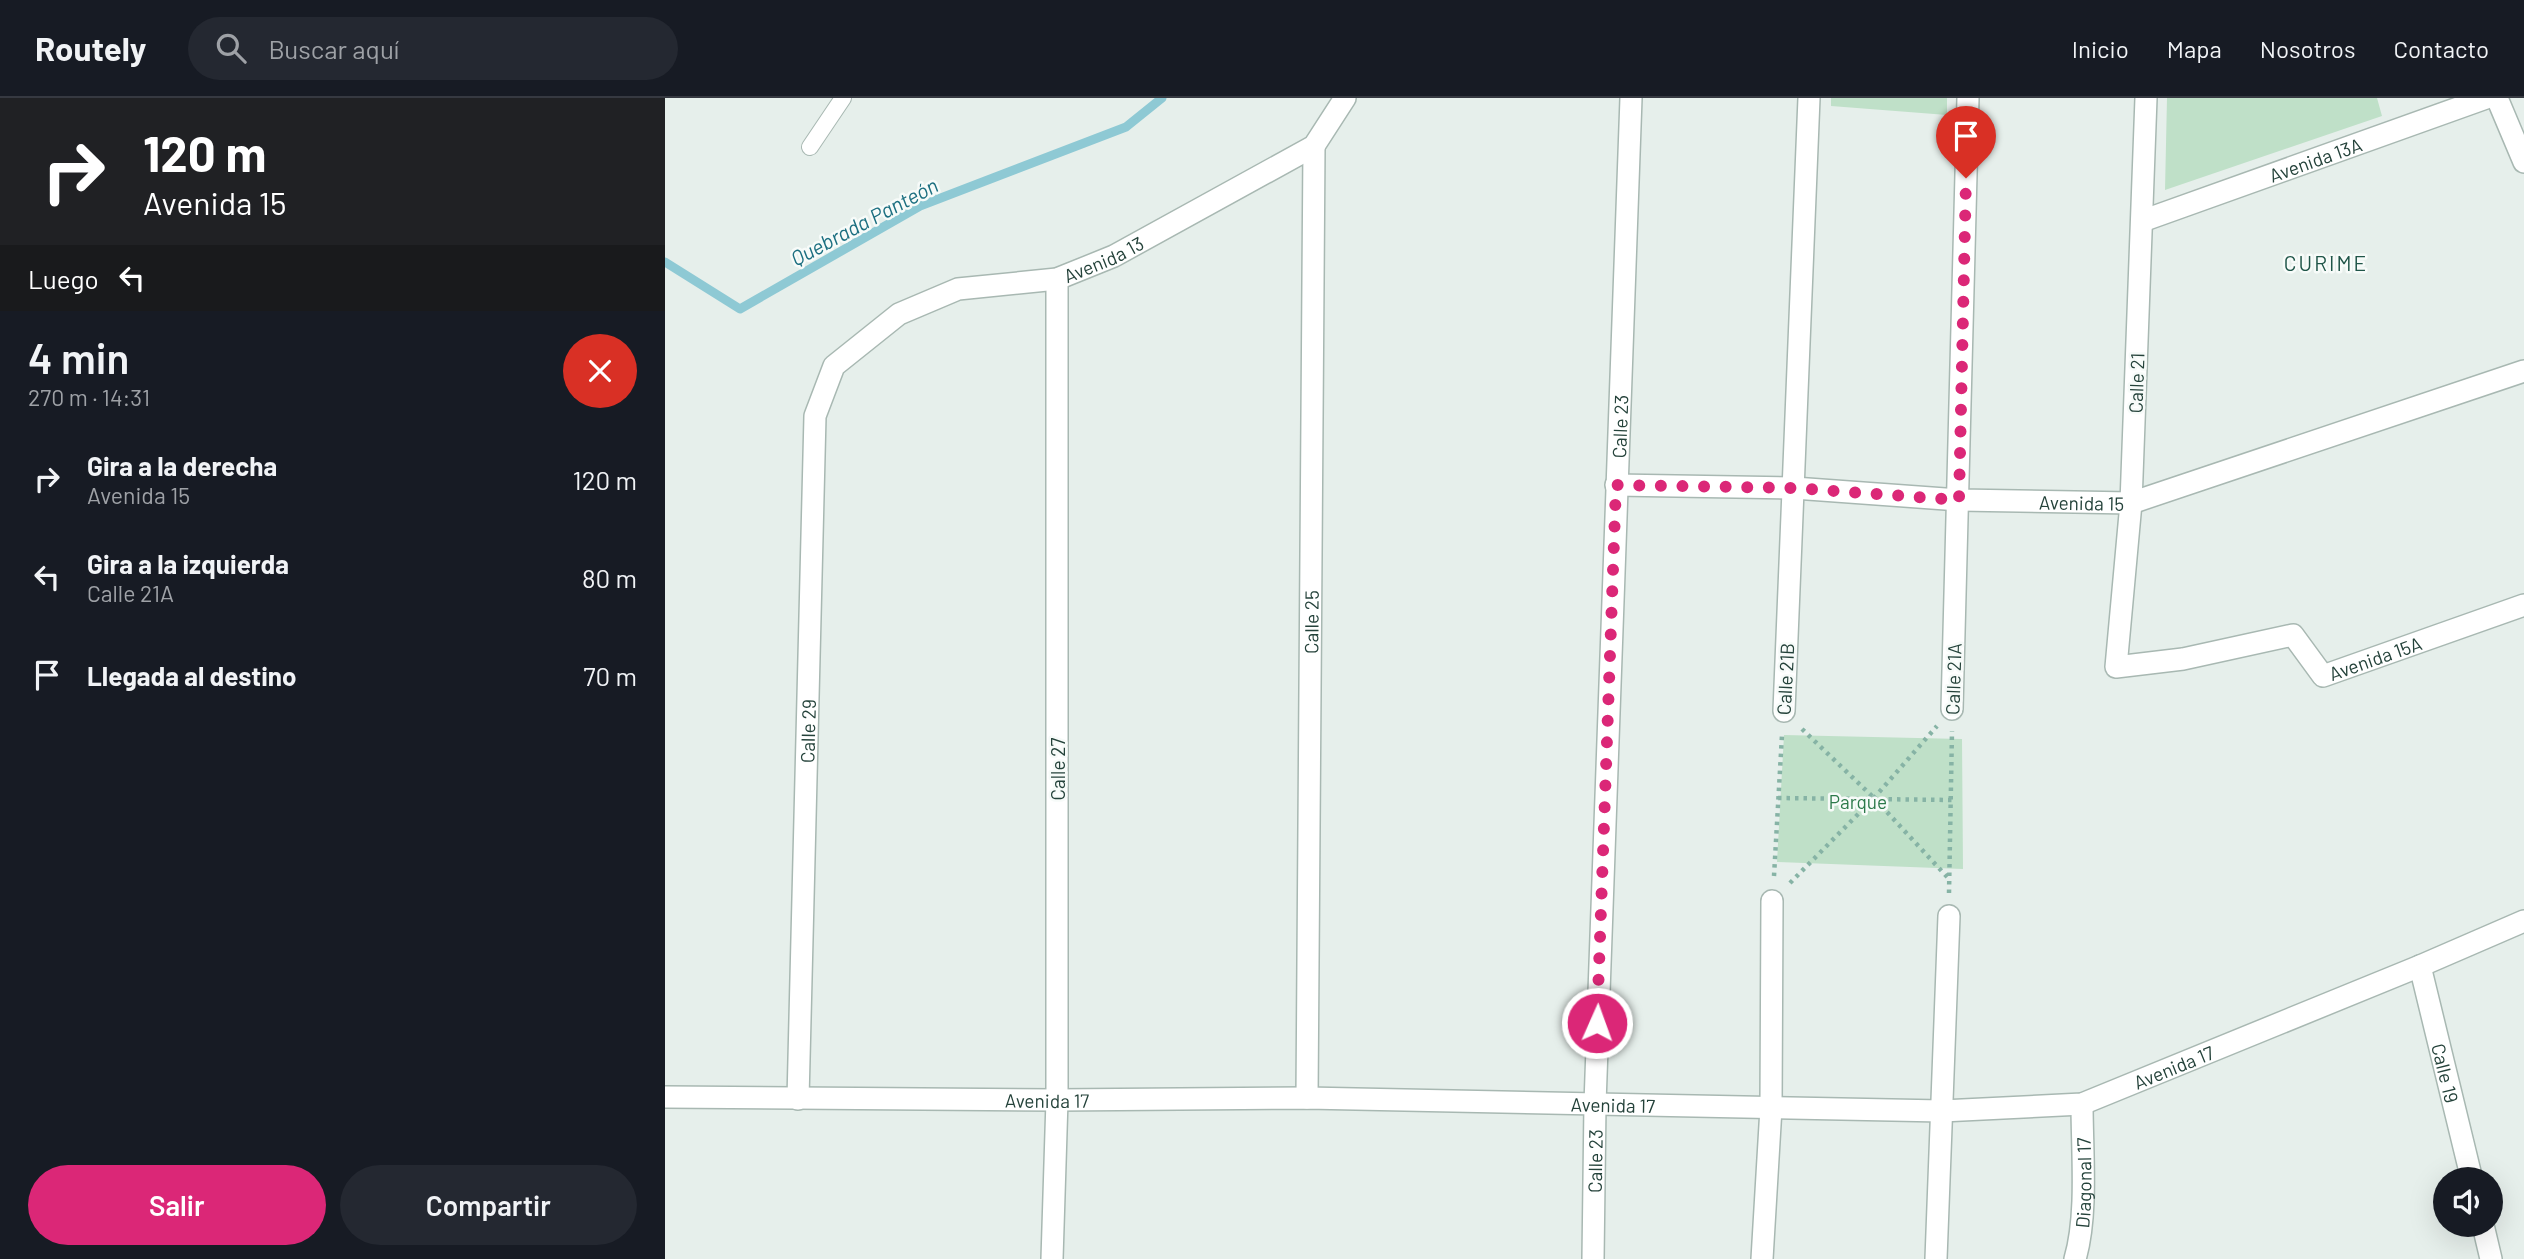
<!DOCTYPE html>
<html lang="es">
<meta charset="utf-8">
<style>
:root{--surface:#171b24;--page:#242831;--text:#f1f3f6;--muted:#9ea1a6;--line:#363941;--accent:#db2777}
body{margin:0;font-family:Barlow,sans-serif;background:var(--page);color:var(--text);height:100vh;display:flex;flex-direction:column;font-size:26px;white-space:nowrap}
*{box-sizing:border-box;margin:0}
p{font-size:23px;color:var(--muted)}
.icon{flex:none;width:38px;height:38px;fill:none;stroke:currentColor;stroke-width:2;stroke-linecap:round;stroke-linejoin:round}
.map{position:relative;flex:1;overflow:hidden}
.drawer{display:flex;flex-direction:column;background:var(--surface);width:665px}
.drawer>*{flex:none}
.hud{background:#202124;color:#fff;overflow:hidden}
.tools{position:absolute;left:1768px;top:1069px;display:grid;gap:14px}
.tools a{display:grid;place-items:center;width:70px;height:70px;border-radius:50%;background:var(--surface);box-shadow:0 7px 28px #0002;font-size:35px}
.pin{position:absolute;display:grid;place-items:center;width:60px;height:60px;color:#fff;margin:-72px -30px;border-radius:50% 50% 50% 0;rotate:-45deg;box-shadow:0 0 7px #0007}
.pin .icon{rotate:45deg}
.me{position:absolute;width:77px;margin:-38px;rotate:2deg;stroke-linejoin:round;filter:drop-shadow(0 0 5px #0008)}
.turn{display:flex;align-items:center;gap:24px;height:147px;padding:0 28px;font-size:32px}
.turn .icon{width:91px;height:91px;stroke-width:2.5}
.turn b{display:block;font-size:49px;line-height:60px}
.then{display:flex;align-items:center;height:66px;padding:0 28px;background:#0003;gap:14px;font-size:26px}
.round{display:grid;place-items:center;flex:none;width:74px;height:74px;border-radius:37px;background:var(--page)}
.head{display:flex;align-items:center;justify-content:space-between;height:119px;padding:0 28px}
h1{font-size:42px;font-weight:600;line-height:52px}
.primary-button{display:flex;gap:14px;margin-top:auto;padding:14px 28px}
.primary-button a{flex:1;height:80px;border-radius:42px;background:var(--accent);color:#fff;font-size:28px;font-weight:600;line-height:80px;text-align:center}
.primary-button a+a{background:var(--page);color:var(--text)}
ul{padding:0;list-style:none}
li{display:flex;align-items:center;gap:21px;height:98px;padding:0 28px}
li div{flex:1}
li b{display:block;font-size:26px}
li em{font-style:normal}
header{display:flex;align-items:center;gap:42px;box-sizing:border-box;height:98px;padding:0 35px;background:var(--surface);border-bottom:2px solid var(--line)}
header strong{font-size:33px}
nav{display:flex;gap:38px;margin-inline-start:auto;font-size:24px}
.search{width:490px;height:63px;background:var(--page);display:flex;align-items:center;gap:18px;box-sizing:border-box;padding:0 24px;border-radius:38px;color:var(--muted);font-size:26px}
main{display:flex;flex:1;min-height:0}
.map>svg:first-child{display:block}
.green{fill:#bfe0c8}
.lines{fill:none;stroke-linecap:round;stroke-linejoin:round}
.stream{stroke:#8ec9d4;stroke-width:9}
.lane-casing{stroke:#a8b8b2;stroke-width:18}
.street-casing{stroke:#a8b8b2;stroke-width:24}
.path{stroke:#86b3a5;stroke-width:4.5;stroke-dasharray:3.5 5;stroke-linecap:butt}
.lane{stroke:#fff;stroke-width:16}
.street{stroke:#fff;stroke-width:21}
.route{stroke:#db2777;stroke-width:12;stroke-dasharray:0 21.6}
.labels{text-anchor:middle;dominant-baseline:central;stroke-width:5;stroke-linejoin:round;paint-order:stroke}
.street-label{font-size:19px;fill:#24423a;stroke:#f7fbf9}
.park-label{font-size:19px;fill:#2d7a4b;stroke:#f7fbf9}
.water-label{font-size:21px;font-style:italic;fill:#1c6f80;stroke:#f7fbf9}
.neighbourhood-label{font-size:21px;letter-spacing:2px;fill:#1f5548;stroke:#f7fbf9}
</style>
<header>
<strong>Routely</strong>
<div class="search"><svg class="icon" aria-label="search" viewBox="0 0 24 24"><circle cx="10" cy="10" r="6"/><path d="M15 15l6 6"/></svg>Buscar aquí</div>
<nav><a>Inicio</a><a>Mapa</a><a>Nosotros</a><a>Contacto</a></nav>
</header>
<main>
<section class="drawer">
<div class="hud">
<div class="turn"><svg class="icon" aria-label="right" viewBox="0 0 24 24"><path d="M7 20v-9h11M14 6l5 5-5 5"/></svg><div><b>120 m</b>Avenida 15</div></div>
<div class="then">Luego<svg class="icon" aria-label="left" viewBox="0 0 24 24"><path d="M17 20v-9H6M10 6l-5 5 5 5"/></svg></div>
</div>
<div class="head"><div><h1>4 min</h1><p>270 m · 14:31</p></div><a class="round" style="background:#d93025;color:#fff"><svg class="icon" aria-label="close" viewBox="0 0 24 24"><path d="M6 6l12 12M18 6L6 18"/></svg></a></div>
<ul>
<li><svg class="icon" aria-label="right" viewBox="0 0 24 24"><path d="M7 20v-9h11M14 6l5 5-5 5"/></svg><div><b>Gira a la derecha</b><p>Avenida 15</p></div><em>120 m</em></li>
<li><svg class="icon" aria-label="left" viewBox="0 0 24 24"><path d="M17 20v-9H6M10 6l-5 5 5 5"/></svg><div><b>Gira a la izquierda</b><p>Calle 21A</p></div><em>80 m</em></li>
<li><svg class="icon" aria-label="arrive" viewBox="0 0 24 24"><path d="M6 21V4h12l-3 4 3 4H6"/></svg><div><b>Llegada al destino</b></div><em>70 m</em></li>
</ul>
<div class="primary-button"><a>Salir</a><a>Compartir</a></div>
</section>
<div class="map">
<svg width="1859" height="1161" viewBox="0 0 1859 1161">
<rect width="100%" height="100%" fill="#e6efeb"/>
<!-- green -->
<path class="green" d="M1166,0H1282V17L1166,8Z
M1502,0H1712L1717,18L1500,92Z
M1119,637L1297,641L1298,771L1112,764Z"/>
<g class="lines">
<!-- stream -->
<path class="stream" d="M0,164L75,211L255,108L461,29L497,0"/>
<defs>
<path id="lane" d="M145,49L178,0"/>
<g id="street">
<path id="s1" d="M1481,0L1466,405L1451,569L1518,561L1628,537L1658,578L1859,507"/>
<path d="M1832,0L1859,64"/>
<path id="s2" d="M1477,123L1821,0"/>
<path id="s3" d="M951,387L1129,390L1294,402L1466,405L1859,273"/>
<path d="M1287,611L1303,0"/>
<path d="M1119,613L1144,0"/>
<path id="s4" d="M1755,868L1807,1082"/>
<path id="s5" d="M0,999L392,1002L642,1000L1277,1013L1417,1006L1755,868L1859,823"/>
<path id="s6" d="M642,1000L649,48"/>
<path id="s7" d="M133,1001L150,318L169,268L234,216L293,191L392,181L449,158L649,48L680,0"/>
<path d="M1818,1127L1826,1161"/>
<path d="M387,1161L392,1002V181"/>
<path id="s8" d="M928,1161L930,1006L966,0"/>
<path d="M1097,1161L1106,1010L1107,803"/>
<path d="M1271,1161L1284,818"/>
<path id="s9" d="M1410,1161C1423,1117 1417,1053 1417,1006"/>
</g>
</defs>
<!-- lane casing -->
<use href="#lane" class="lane-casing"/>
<!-- street casing -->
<use href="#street" class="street-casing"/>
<!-- path -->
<path class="path" d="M1137,631L1209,700L1284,781
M1113,700L1287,702
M1109,778L1117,637
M1125,785L1209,700L1272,628
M1284,795L1287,633"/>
<!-- lane -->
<use href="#lane" class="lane"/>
<!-- street -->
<use href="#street" class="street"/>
</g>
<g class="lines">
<!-- route -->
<path class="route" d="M932,925L951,387L1129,390L1294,402L1301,80"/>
</g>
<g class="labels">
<!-- street labels -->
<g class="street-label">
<text stroke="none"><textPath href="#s2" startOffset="184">Avenida 13A</textPath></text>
<text stroke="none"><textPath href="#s7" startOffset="1034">Avenida 13</textPath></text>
<text transform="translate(1471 285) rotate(-88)">Calle 21</text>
<text stroke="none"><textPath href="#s8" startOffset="833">Calle 23</textPath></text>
<text stroke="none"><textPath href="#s3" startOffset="466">Avenida 15</textPath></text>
<text stroke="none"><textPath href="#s6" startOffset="476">Calle 25</textPath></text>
<text stroke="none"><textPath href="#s1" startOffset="856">Avenida 15A</textPath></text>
<text transform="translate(1120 581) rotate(-87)">Calle 21B</text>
<text transform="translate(1288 581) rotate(-88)">Calle 21A</text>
<text stroke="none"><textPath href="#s7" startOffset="368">Calle 29</textPath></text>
<text transform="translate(392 671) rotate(-90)">Calle 27</text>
<text stroke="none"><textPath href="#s5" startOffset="1516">Avenida 17</textPath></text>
<text stroke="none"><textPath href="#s4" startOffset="110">Calle 19</textPath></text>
<text stroke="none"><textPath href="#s5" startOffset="382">Avenida 17</textPath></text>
<text stroke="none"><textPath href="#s5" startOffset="948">Avenida 17</textPath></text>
<text stroke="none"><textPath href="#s8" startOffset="98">Calle 23</textPath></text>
<text stroke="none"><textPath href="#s9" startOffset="77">Diagonal 17</textPath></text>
</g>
<!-- park labels -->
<g class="park-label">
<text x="1193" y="703">Parque</text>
</g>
<!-- water labels -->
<g class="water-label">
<text transform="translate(199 123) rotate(-28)">Quebrada Panteón</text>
</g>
<!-- neighbourhood labels -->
<g class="neighbourhood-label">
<text x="1661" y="164">CURIME</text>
</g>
</g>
</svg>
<div class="tools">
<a><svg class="icon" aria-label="sound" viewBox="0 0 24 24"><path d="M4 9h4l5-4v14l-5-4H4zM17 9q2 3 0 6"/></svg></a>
</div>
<div class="pin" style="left:1301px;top:80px;background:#d93025"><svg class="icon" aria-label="arrive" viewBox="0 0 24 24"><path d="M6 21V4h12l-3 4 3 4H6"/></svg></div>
<svg class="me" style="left:932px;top:925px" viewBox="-20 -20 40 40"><circle r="17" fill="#db2777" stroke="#fff" stroke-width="3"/><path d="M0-11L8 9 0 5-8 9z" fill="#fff"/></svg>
</div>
</main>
